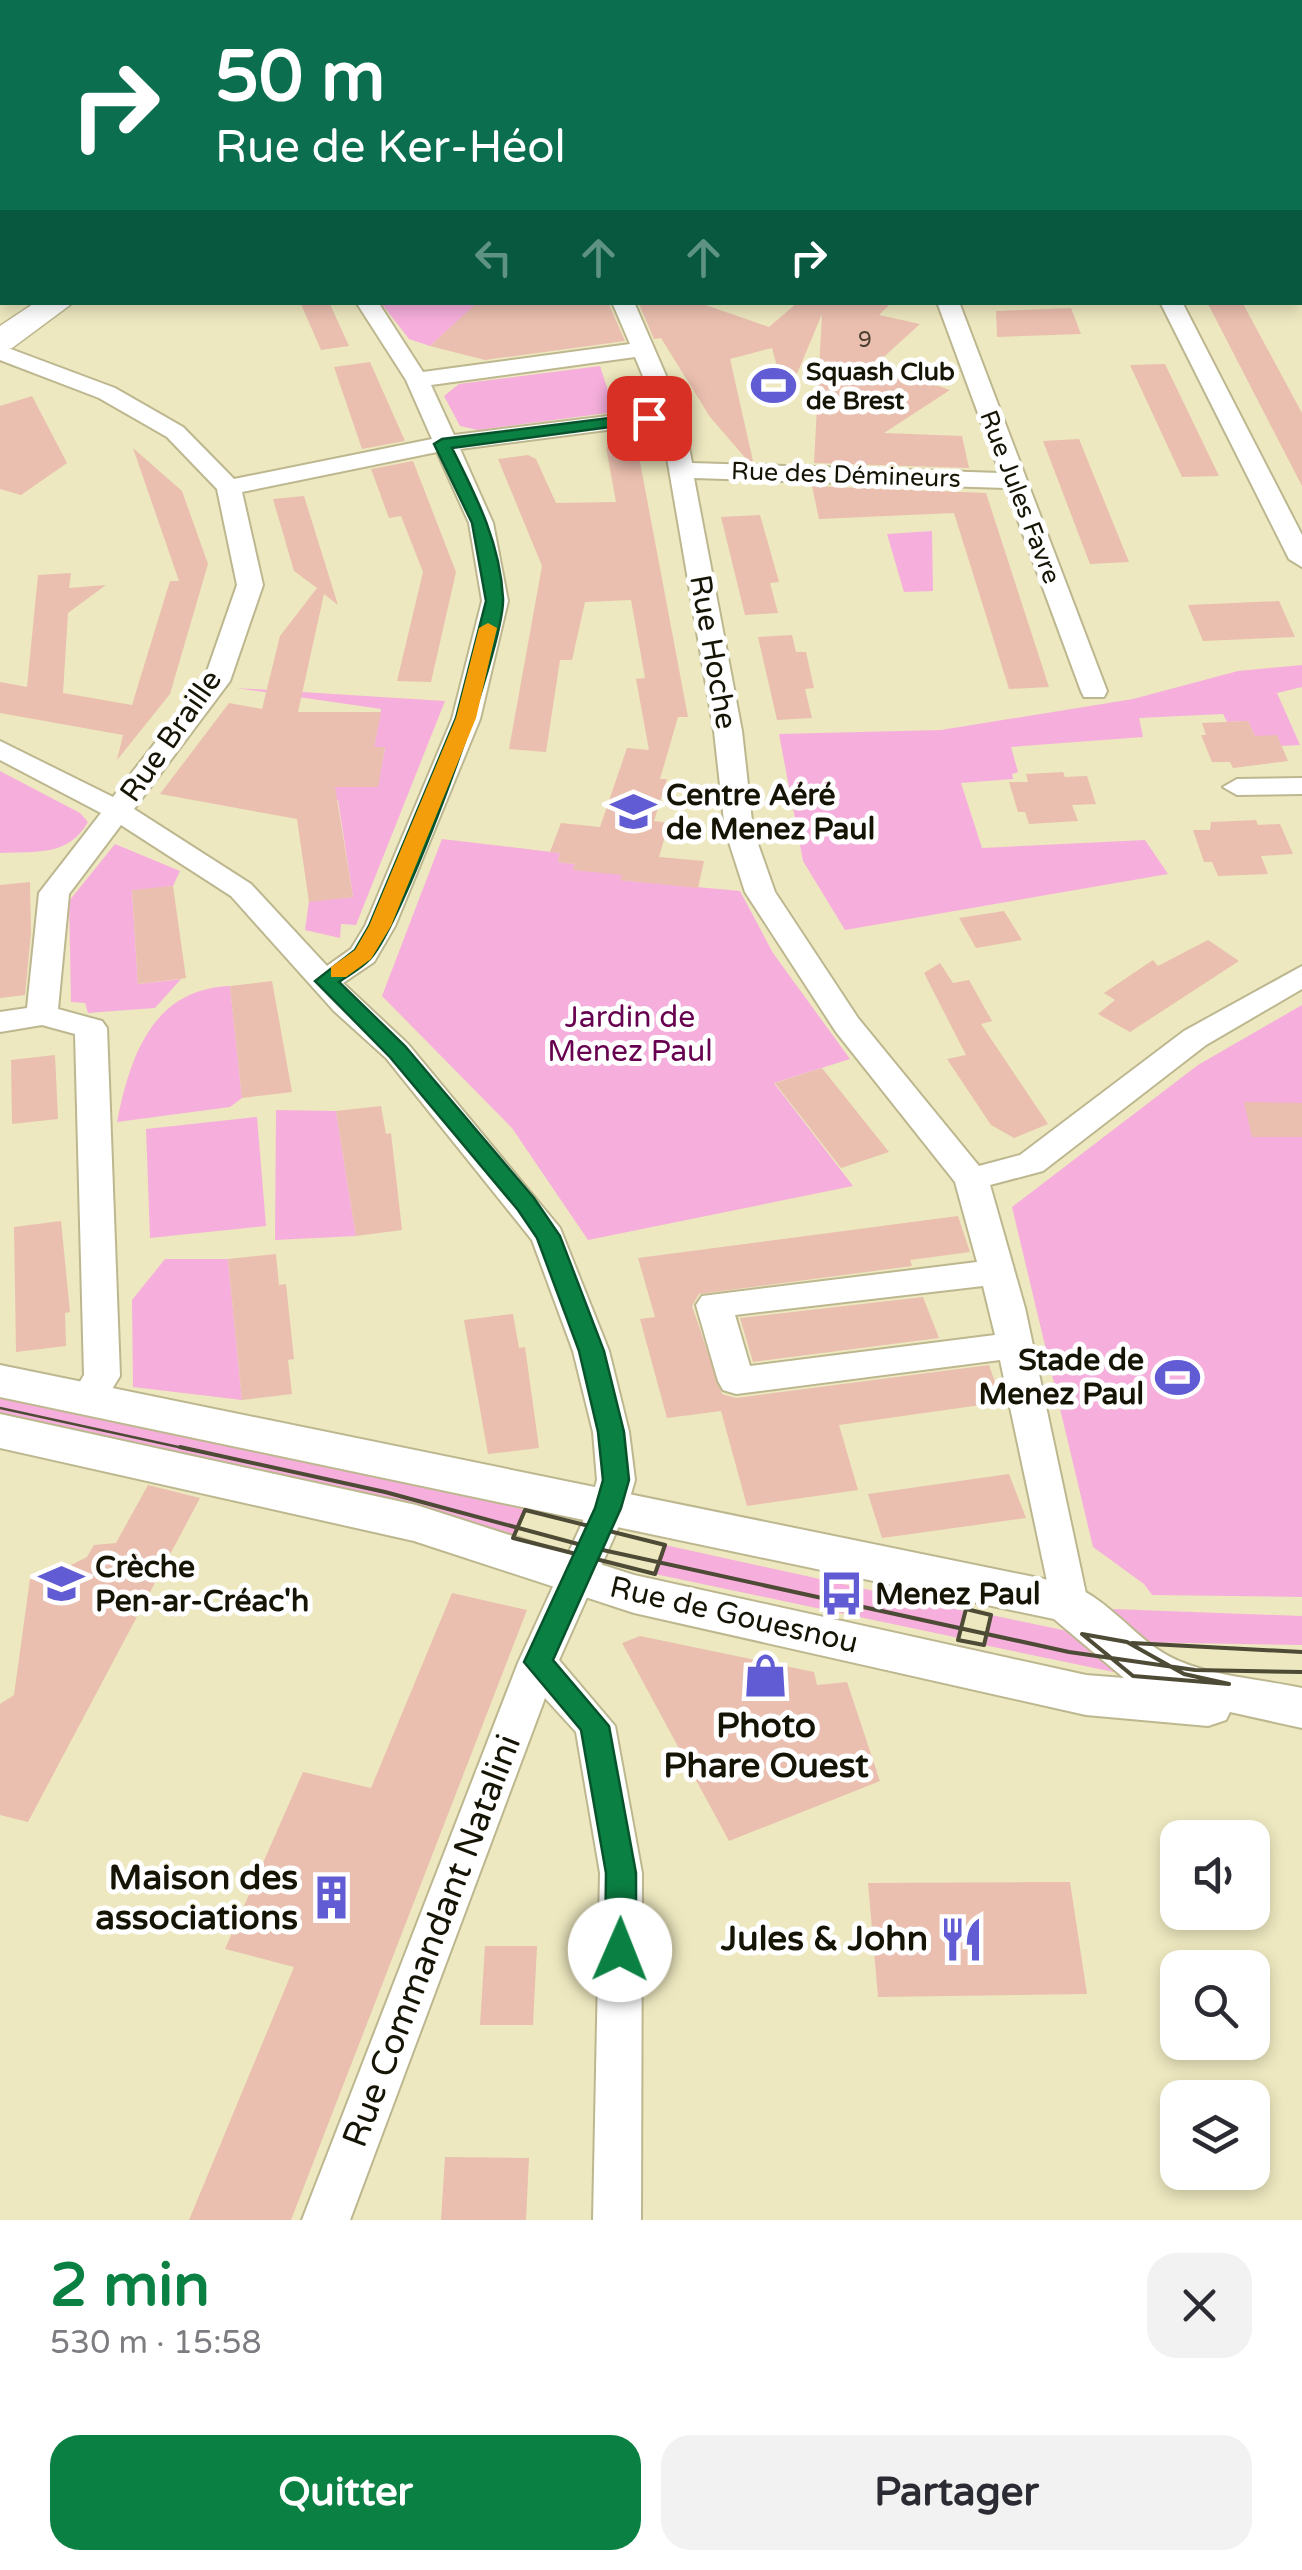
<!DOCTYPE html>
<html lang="fr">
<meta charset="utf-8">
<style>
:root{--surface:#fff;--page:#f2f2f3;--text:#2b2b33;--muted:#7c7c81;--accent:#0b8043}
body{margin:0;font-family:"Varela Round",sans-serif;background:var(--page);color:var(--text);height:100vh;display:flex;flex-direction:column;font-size:38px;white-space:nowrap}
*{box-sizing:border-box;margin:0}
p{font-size:32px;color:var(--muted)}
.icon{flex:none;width:55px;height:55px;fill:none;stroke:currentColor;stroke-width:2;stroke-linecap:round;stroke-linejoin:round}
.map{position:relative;height:2220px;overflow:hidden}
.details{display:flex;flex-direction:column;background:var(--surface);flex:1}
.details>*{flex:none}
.guide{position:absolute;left:0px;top:0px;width:1302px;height:305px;box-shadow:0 5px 15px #0003;background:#0b6e4f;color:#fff;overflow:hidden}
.tools{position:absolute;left:1160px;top:1820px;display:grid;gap:20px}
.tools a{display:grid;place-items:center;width:110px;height:110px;border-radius:20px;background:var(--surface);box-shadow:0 5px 15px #0003;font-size:50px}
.pin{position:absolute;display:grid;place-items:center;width:85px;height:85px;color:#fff;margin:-42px;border-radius:20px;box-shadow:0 5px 15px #0006}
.me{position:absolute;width:110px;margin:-55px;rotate:1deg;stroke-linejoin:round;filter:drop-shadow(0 0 8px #0008)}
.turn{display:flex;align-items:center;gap:35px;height:210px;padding:0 50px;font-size:45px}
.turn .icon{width:130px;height:130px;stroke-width:2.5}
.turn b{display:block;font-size:70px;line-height:85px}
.lanes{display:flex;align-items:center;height:95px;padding:0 50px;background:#0003;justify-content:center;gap:50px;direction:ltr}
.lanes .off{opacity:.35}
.round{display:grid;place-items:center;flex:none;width:105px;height:105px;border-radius:30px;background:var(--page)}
.overview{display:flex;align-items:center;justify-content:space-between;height:170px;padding:0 50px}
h1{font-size:60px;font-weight:700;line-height:75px;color:var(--accent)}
.action{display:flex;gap:20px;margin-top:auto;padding:20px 50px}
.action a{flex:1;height:115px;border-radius:30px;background:var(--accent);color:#fff;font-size:40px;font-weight:700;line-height:115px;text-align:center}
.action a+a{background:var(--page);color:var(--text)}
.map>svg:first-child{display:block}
.green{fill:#f6afdc}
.building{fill:#eabfaf}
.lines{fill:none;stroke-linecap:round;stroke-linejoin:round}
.minor-casing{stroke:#bdb790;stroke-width:4}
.tertiary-casing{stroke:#bdb790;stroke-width:4}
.secondary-casing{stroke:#bdb790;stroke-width:3}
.minor{fill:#fff;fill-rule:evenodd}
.tertiary{fill:#fff;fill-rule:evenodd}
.secondary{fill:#fff;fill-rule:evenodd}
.tram-far1{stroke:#4d4a35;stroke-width:2.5}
.tram{stroke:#4d4a35;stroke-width:4}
.route{fill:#0b8043;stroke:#07532c;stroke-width:2.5}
.slow{fill:#f59e0b}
.labels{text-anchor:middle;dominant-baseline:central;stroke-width:10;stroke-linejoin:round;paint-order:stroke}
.far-number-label{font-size:22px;fill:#4b3f30}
.far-poi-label{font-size:25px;font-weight:bold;fill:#161405;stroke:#fff;text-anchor:start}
.far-street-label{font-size:25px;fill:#161405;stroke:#fff}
.street-label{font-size:30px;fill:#161405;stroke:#fff}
.poi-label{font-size:30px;font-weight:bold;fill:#161405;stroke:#fff;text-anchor:start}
.park-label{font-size:30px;fill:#66004f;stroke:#fff}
.near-poi-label{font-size:35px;font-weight:bold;fill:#161405;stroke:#fff;text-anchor:end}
.near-street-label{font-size:35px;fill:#161405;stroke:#fff}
</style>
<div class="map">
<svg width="1302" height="2220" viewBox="0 0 1302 2220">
<rect width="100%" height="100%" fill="#ede8bf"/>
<!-- green -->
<path class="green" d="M381,303H478L430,346L409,339Z
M600,366L615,412L478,430L460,426L444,396L459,384Z
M932,531L933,591L904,592L887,534Z
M1302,665V687L1277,693L1300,745L1281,746L1255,736L1248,721L1227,722L1223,714L1139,718L1143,737L1011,747L1018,772L1012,774L1013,779L961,783L982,848L1145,840L1168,874L845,930L803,861L779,734L941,730L1133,699L1238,671Z
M236,688L445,701L356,925L341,924L340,938L305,930L309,901L353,897L338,800L215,778L299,776L377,787L385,748L374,747L381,709Z
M0,771L80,813L88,822C68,857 36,851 0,853Z
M442,839L560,853L558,862L575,864L573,869L623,871L621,880L740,891L773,953L850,1059L774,1083L853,1186L588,1240L512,1128L382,996Z
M115,844L180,871L173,886L132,891L138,984L181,979L155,1008L88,1013L85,1003L71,1002L69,901Z
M230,986L242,1098L230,1107L117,1122C130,1057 152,989 230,986Z
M1302,1005V1597L1152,1595L1144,1584L1093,1547L1012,1207L1198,1065Z
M276,1110L336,1111L356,1236L275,1240Z
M257,1117L266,1226L150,1238L146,1129Z
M165,1259H228L242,1400L133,1387L132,1300Z
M0,1389L478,1496L525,1510L513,1538L0,1419Z
M665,1545L965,1611L959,1638L655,1574Z
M1113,1609L1302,1616V1645L1127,1642Z
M991,1615L1082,1634L1133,1676L984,1645Z"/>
<!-- building -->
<path class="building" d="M300,302H329L349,346L321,350Z
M478,302H608L625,341L485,360L430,346Z
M638,302H697L769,327L798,302H892L879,315L920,324L876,364L950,390L884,433L962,436L969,468L814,463L822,314L786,400L772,348L730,359L753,461H748L710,417L661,338L654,339Z
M1207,302H1242L1302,413V486Z
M1071,308L1081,334L997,337L996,311Z
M370,362L405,441L362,449L334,367Z
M1165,364L1219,476L1182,477L1130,365Z
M32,396L67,463L21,495L0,489V406Z
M1079,439L1129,562L1090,564L1043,441Z
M637,446L688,717H678L660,779H667L654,821L669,823L659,857L704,861L698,888L620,880L622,875L573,870L575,864L558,862L560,853L550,852L561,823L600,827L627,748L649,750L636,679L645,678L631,600L585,602L572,660H560L546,752L509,749L542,566L498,459L528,455L536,459L556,503L616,502L606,447Z
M133,448L182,491L208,564L170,694L117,760L123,735L0,713V682L27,687L38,575L71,573L69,588L106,585L68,613L63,693L132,705L170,581H179Z
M413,461L456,572L431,682L397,681L423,572L401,516L389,518L371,469Z
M812,486L986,493L1049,687L1009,689L954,513L819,519Z
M304,496L338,605L324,594L298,712H381L374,747H385L378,787H335L353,897L309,902L297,819L160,794L229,703L262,709L280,636L317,588L294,571L273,499Z
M760,515L779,582L770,583L778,613L745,615L721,517Z
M1279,601L1295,637L1203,641L1188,605Z
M792,635L796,652H806L814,688L805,689L812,718L777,720L758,637Z
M1248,721L1255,736L1277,735L1288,761L1233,768L1230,762H1212L1201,735H1206L1202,723Z
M1063,772L1065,777L1087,776L1096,804L1072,805L1078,821L1029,824L1025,812H1018L1009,782H1028L1026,774Z
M1256,820L1258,825L1280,824L1293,854L1261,856L1268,874L1218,876L1212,862H1204L1193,830H1210L1211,822Z
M30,882L31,933L25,995L0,998V885Z
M173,886L186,978L138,984L132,890Z
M1004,911L1022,940L976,948L959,918Z
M1208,940L1239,961L1130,1032L1098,1014L1115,1000L1104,993L1153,960L1158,966Z
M940,963L953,983L969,980L992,1021L981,1024L1048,1124L1014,1138L991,1125L947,1059L966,1055L924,973Z
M272,981L292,1092L242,1098L230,986Z
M55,1055L58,1119L12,1124L11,1060Z
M822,1068L889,1152L841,1168L775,1083Z
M1244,1102L1302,1103V1137H1252Z
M381,1106L386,1134L391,1133L402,1230L356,1236L336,1111Z
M958,1216L970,1252L910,1260L912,1266L699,1294L692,1306L722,1394L736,1398L989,1365L1002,1402L839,1425L858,1490L747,1506L721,1411L667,1418L640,1319L655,1317L638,1258Z
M61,1221L70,1312L65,1313L66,1346L16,1352L14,1227Z
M276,1254L279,1285L286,1284L294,1359L288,1360L292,1394L242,1400L228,1259Z
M923,1297L939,1338L753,1362L740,1318Z
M513,1314L519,1348L525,1347L539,1448L488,1454L464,1320Z
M1009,1474L1026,1518L882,1538L868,1494Z
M148,1485L200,1498L28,1822L0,1815V1704L14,1695L30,1579H43L87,1557L94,1545L116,1543Z
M452,1593L527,1610L291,2220H189L294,1967L225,1949L303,1772L371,1788Z
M640,1636L814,1672L817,1685L847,1682L880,1781L729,1841L622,1643Z
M1042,1882H1070L1087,1994L878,1997L868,1883Z
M485,1946H537L533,2025H480Z
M445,2157L529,2158L526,2220H441Z"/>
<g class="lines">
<defs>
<path id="minor" d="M0,132H2V144H0Z
M356,302H378L423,372L630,344L612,302H634L683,415L692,463L1000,473L937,302H959L1107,691L1104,697H1084L1081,691L1006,488L694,478L742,731L753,830L775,892L858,1018L979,1166L1020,1155L1184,1031L1302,966V989L1206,1045L1043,1171L990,1185L1025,1308L1088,1603L1082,1614L1068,1618L1054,1614L1000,1360L736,1394L723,1390L718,1381L696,1305L702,1296L977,1262L955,1182L836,1032L745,892L725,830L714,731L661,423L460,449L493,523L508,601L480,719L395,926L374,962L343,983L408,1044L560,1228L609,1351L629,1432L635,1480L627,1508L559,1660L615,1726L642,1873L641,2220H593L600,1873L576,1732L545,1698L350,2220H302L518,1663L589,1508L597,1480L593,1432L573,1351L532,1240L386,1058L334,1011L231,896L121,825L69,894L58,1009L102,1021L107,1028L120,1376L100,1409L87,1413L74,1409L69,1400L84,1375L75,1034L42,1025L0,1032V1012L27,1008L39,893L101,813L0,760V741L113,797L204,680L237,585L217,489L167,437L99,398L0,360V345L115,388L183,427L234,479L432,439L406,380ZM635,357L657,410L454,435L431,385ZM437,452L469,523L482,601L452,719L365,926L351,949L327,966L251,884L134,809L230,681L263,585L242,492ZM983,1286L995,1335L750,1366L735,1315Z
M1160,302H1182L1302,535V567L1289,559Z
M1302,778V794L1237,795L1223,787L1237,779Z"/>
<path id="tertiary" d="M202,0H227L228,2H204Z
M900,0H931L932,2H902Z
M0,1365L1068,1584C1103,1596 1127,1628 1157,1649C1195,1676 1257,1678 1302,1688V1728L1230,1712L1226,1720L1208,1726L1086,1715L634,1613L414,1541L0,1448V1414L416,1505L634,1575L1086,1675L1124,1678L1054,1619L0,1397Z"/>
<path id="secondary" d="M1131,0H1160L1161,2H1133Z
M1300,90H1302V107H1300Z
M36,302H74L12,348L0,351V326Z"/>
</defs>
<!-- minor casing -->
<use href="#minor" class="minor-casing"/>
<!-- tertiary casing -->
<use href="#tertiary" class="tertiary-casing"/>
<!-- secondary casing -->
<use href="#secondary" class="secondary-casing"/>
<!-- minor -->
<use href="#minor" class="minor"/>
<!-- tertiary -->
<use href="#tertiary" class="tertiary"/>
<!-- secondary -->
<use href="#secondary" class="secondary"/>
<!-- tram-far1 -->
<path class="tram-far1" d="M0,1408L192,1450"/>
<!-- tram -->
<path class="tram" d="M180,1447L385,1492L589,1547L1069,1652L1195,1670L1302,1672
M525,1510L665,1545L655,1574L513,1538Z
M966,1609L991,1615L984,1645L958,1640Z
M1082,1634L1127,1642L1184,1674L1229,1684L1133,1676Z
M1132,1643L1302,1652"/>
</g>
<!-- route -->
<path class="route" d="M649,413L657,418L655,421L452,448C476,496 500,542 503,598C506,644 402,927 370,959C362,968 349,975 339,982L405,1046L534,1198L560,1236L604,1351L624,1432L629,1480L621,1508L553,1660L609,1726L636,1873V1950L631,1960L620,1963L609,1960L605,1950L606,1873L581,1730L524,1662L595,1508L603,1480L598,1432L579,1351L537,1238L518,1210L389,1056L315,981L355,950L369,926L456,718L486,601L472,523L434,444L442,439Z"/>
<!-- slow -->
<path class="slow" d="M488,623L497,628L476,718L391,926L371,959L346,977H331V967L355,950L369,926L456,718L479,628Z"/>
<!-- icons -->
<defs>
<symbol id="stadium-bare" viewBox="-9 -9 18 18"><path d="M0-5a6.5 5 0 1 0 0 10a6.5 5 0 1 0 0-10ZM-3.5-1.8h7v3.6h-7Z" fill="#615bd4" stroke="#fff" stroke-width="2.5" paint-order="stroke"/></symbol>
<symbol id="school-bare" viewBox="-9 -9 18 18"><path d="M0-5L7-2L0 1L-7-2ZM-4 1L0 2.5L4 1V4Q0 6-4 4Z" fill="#615bd4" stroke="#fff" stroke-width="2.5" paint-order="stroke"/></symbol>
<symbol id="bus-bare" viewBox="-9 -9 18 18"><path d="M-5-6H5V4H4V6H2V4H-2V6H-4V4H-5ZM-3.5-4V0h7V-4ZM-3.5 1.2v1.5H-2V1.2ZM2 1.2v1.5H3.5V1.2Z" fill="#615bd4" stroke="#fff" stroke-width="2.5" paint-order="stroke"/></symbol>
<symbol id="shop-bare" viewBox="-9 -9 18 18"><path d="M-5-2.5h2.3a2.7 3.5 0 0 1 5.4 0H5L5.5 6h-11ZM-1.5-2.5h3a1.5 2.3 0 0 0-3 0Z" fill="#615bd4" stroke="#fff" stroke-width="2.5" paint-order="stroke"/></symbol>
<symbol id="building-bare" viewBox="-9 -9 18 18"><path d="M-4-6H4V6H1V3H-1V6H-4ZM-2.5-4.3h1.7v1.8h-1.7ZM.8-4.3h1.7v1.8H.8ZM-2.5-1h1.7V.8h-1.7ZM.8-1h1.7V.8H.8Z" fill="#615bd4" stroke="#fff" stroke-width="2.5" paint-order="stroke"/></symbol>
<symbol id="restaurant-bare" viewBox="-9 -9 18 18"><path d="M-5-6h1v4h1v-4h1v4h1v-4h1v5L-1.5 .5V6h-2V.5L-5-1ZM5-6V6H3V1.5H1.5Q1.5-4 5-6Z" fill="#615bd4" stroke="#fff" stroke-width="2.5" paint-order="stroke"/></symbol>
</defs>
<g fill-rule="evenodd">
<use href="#stadium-bare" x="742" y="354" width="63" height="63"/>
<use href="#school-bare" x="602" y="780" width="63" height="63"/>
<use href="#stadium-bare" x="1146" y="1346" width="63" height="63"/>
<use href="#school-bare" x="30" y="1552" width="63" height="63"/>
<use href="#bus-bare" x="810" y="1562" width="63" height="63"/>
<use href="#shop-bare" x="734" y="1644" width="63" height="63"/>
<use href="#building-bare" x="300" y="1866" width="63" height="63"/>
<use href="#restaurant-bare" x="930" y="1908" width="63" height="63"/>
</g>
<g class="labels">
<!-- far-number labels -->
<g class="far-number-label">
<text x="865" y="340">9</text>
</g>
<!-- far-poi labels -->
<g class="far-poi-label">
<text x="806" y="372">Squash Club<tspan x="806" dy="29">de Brest</tspan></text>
</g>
<!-- far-street labels -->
<g class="far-street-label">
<text transform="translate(846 475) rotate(2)">Rue des Démineurs</text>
<text transform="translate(1020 497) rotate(69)">Rue Jules Favre</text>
</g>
<!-- street labels -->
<g class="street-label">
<text transform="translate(713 652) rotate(80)">Rue Hoche</text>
<text transform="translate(171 736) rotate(-55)">Rue Braille</text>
<text transform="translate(734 1615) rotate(13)">Rue de Gouesnou</text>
</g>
<!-- poi labels -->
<g class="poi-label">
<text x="666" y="795">Centre Aéré<tspan x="666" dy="34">de Menez Paul</tspan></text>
<text x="1144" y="1360" text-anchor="end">Stade de<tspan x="1144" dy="34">Menez Paul</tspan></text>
<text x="95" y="1567">Crèche<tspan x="95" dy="34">Pen-ar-Créac'h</tspan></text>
<text x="875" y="1594">Menez Paul</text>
</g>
<!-- park labels -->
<g class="park-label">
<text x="630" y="1017">Jardin de<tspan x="630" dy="34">Menez Paul</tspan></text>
</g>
<!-- near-poi labels -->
<g class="near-poi-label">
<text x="766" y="1726" text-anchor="middle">Photo<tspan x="766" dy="40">Phare Ouest</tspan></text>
<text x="298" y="1878">Maison des<tspan x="298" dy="40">associations</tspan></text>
<text x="928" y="1939">Jules &amp; John</text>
</g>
<!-- near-street labels -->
<g class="near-street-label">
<text transform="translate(432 1941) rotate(-69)">Rue Commandant Natalini</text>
</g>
</g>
</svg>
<div class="tools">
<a><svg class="icon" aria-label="sound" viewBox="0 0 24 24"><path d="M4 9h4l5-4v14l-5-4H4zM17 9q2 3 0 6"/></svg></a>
<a><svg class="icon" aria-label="search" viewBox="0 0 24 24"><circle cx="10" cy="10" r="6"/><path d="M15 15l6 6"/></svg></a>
<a><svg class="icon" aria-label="layers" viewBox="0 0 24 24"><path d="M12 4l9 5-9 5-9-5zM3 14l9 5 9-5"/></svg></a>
</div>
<div class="pin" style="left:649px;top:418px;background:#d93025"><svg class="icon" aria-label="arrive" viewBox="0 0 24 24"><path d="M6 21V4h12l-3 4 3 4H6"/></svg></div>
<svg class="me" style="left:620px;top:1950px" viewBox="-20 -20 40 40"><circle r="19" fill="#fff"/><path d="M0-13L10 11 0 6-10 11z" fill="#0b8043"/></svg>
<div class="guide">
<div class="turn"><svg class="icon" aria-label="right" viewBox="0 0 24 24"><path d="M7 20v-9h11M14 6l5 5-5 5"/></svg><div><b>50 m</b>Rue de Ker-Héol</div></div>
<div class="lanes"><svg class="icon off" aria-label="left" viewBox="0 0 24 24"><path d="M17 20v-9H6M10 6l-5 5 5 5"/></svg><svg class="icon off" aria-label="ahead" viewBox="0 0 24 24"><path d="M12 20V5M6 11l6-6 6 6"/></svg><svg class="icon off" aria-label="ahead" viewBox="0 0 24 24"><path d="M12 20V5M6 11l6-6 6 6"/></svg><svg class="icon" aria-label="right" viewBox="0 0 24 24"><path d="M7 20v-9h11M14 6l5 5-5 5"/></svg></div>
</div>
</div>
<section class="details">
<div class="overview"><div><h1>2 min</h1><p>530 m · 15:58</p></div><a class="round"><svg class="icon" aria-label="close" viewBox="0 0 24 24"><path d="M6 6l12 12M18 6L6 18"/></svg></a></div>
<div class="action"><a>Quitter</a><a>Partager</a></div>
</section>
